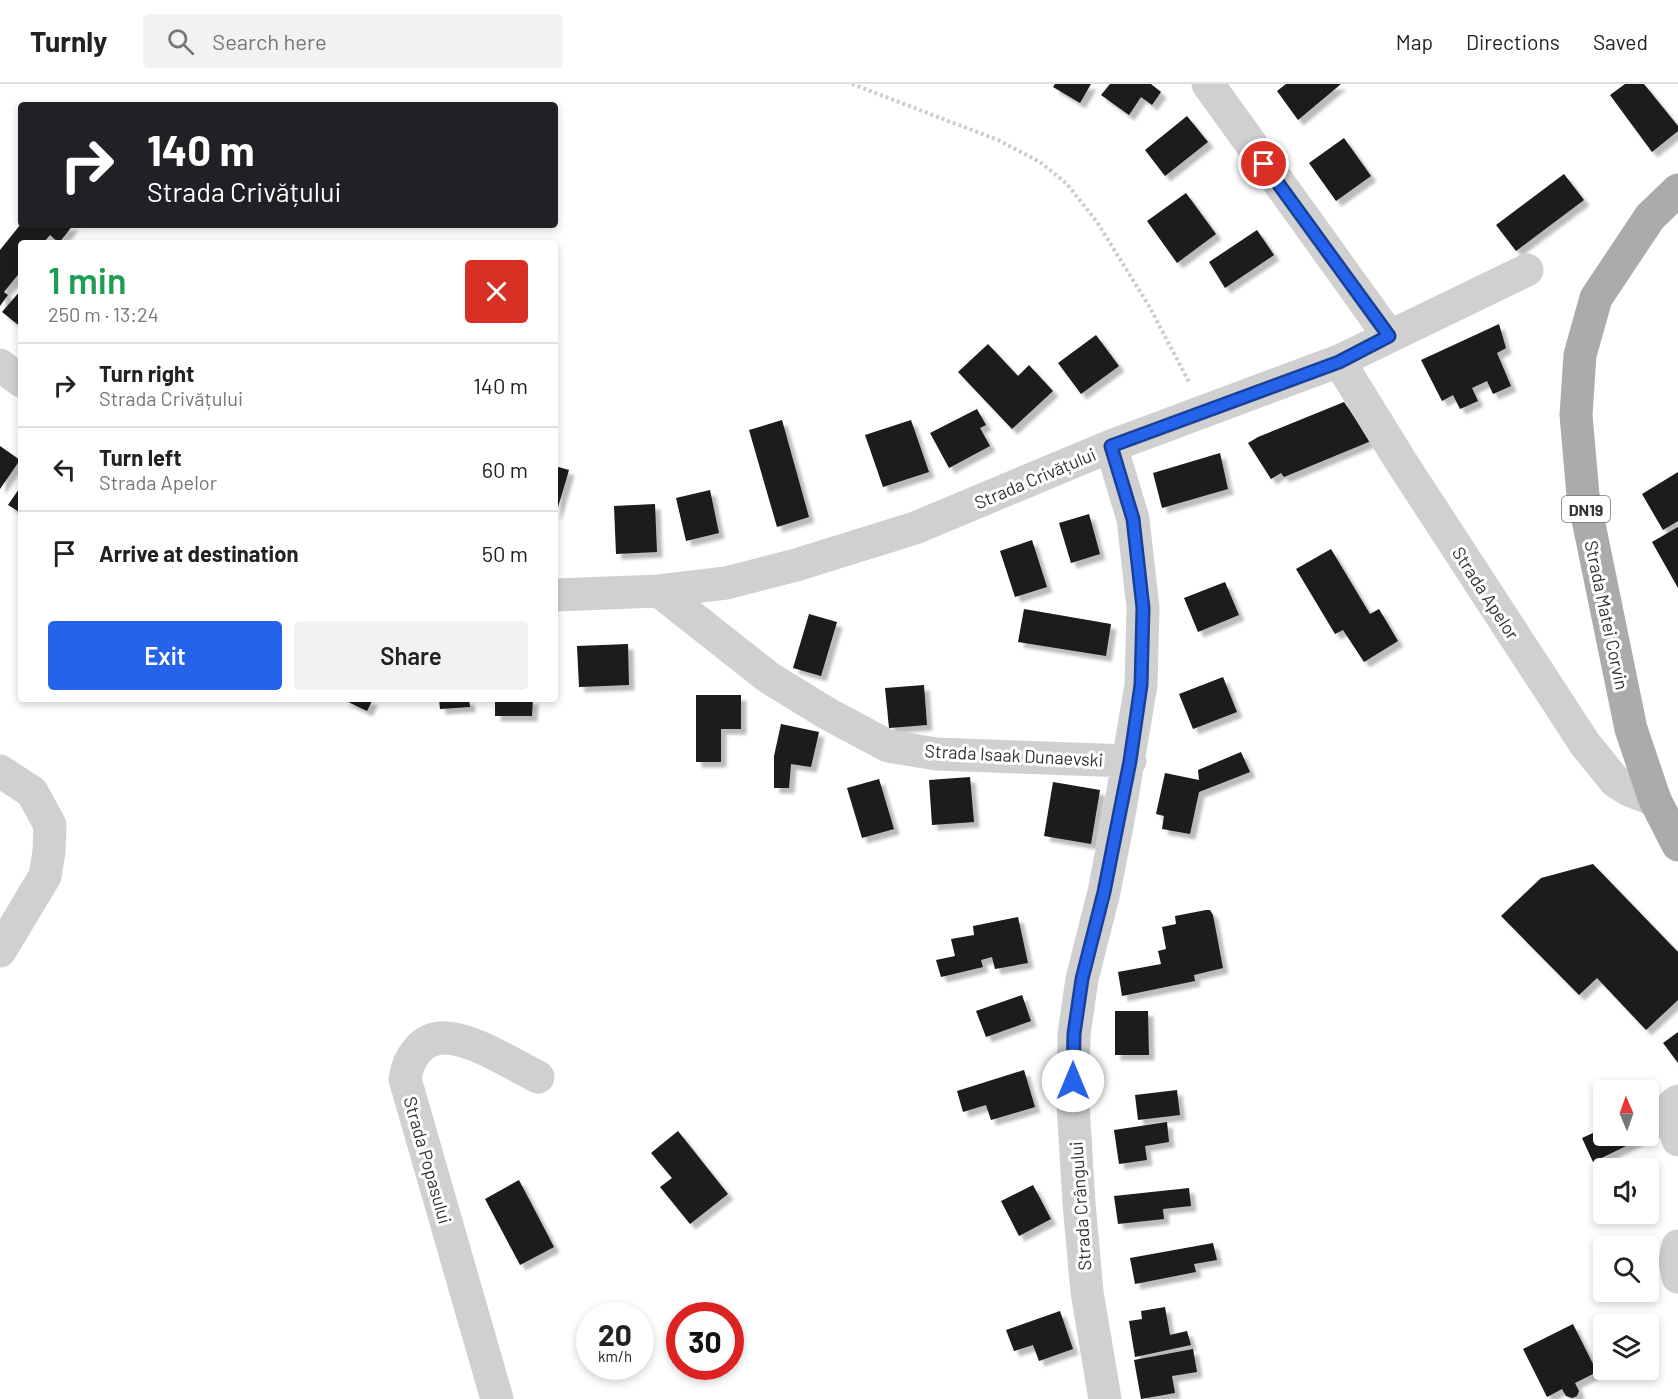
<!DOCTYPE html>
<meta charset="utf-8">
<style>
:root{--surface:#fff;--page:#f2f2f2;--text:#222;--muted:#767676;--line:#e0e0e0;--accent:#2563eb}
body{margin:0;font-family:Barlow,sans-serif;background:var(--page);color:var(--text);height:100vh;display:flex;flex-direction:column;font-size:22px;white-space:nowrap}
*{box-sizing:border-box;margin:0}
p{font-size:20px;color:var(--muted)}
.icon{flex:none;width:33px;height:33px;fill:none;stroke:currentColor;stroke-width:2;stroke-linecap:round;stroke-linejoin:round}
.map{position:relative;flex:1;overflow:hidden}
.panel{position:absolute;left:18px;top:156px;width:540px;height:462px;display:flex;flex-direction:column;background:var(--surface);border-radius:6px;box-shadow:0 3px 9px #0003}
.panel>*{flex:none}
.hud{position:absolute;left:18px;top:18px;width:540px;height:126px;border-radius:6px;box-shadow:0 3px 9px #0003;background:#202124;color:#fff;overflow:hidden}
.needle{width:39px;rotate:358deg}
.fabs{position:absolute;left:1593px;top:996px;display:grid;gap:12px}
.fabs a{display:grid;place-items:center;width:66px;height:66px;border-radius:6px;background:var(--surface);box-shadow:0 3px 9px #0003;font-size:30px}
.speed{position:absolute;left:576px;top:1218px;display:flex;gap:12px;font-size:30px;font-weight:700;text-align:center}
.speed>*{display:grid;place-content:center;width:78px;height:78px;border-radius:50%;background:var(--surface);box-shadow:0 3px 9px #0003;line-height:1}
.speed small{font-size:15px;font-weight:400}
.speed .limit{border:9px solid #d22;background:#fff;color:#111}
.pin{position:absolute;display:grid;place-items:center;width:51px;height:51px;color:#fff;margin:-26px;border:3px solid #fff;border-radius:50%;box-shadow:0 2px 6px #0007}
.me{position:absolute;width:66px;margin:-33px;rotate:0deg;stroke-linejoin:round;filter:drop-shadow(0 0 4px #0008)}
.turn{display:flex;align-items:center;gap:21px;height:126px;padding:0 30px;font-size:27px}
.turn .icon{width:78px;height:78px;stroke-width:2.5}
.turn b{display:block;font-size:42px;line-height:51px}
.round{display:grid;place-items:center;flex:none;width:63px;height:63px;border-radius:6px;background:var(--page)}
.overview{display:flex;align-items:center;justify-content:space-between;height:102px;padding:0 30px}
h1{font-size:36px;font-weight:600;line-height:45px;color:#1e9e55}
.button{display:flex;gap:12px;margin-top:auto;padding:12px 30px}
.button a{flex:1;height:69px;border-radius:6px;background:var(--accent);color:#fff;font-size:24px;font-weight:600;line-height:69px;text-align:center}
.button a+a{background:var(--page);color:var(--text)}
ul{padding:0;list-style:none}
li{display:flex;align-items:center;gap:18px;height:84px;padding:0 30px;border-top:2px solid var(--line)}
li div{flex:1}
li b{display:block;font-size:22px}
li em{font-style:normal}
header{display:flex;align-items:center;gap:36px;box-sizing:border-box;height:84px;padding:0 30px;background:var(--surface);border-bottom:2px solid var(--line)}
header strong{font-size:28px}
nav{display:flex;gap:33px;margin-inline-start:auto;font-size:21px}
.search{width:420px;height:54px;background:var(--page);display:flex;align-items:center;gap:15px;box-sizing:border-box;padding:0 21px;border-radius:6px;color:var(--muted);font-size:22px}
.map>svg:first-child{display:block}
.building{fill:#1a1a1a;filter:url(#shadow)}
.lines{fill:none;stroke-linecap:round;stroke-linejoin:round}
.path{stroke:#cdcdcd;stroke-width:4;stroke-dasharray:3 3;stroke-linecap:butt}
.street{stroke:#d0d0d0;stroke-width:33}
.primary{stroke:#ababab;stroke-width:33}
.route-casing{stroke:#184099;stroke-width:15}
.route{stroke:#2563eb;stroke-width:10}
.labels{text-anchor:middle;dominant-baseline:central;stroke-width:6;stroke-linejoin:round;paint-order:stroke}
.shield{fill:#fff;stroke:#707070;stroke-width:1.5}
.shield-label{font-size:16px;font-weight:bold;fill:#333}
.street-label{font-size:18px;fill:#333;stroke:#fff}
</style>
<header>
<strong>Turnly</strong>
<div class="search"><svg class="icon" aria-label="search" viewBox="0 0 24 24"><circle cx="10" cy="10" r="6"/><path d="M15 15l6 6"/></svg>Search here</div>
<nav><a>Map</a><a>Directions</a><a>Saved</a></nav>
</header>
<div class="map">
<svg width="1678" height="1315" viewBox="0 0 1678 1315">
<defs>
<filter id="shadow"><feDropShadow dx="5.5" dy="5.5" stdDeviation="1.5" flood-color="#0004"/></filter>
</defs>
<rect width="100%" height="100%" fill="#fff"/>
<!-- building -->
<path class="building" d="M1055,0H1091L1080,19L1053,3Z
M1110,0H1151L1161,8L1152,21L1141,13L1129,31L1101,11Z
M1286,0H1341L1298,36L1277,7Z
M1625,0H1644L1678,42V47L1652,68L1610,11Z
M1187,32L1208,58L1165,92L1145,66Z
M1344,54L1371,92L1336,117L1309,79Z
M1564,90L1584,116L1516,167L1496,141Z
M1186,109L1216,150L1177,179L1147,137Z
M20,141H73L59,159L50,151L43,159H21V187L4,208L8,211L0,222V166Z
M1257,146L1274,171L1225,204L1209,178Z
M21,206V243L2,228Z
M1499,240L1506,264L1497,269L1511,302L1493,310L1487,297L1472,304L1478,317L1460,325L1453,311L1442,317L1421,276Z
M1096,251L1119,282L1081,310L1058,279Z
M988,260L1018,292L1029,281L1053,307L1012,345L958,288Z
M1344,318L1371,357L1284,393L1281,389L1271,395L1248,359L1258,353Z
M977,325L986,341L980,344L990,362L949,384L930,349Z
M782,336L809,433L777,443L749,346Z
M911,336L929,388L883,403L865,351Z
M0,362L20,376L0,405Z
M1220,369L1228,405L1162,424L1153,389Z
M555,382L569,386L556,430H555Z
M1678,388V437L1663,446L1642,410Z
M21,402V429L8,421Z
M710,406L719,449L686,457L676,414Z
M655,420L657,468L616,470L614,422Z
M1089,430L1100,470L1071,479L1059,439Z
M1678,443V504L1652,458Z
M1032,456L1047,503L1015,513L1000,467Z
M1331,465L1370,530L1379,525L1398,557L1364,578L1343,546L1335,550L1296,485Z
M1225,498L1239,531L1198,548L1184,514Z
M1024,525L1111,540L1106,572L1018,558Z
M809,530L837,538L821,592L793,584Z
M628,560L629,601L579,603L577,562Z
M1223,593L1237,628L1193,645L1179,610Z
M924,601L927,641L889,644L885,604Z
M696,611H741V645H721V678H696Z
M342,615H373L367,627Z
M439,615H469L470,623L440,625Z
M495,615H533L532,632H495Z
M781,640L819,648L811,683L791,680L789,704H774V672Z
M1241,668L1250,688L1199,708L1190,750L1162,745L1164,732L1156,730L1165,689L1199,696L1198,686Z
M970,693L974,738L932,741L929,696Z
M879,695L894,745L862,754L847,704Z
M1053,698L1100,706L1091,760L1044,752Z
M1593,780L1678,868V916L1646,946L1597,894L1579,911L1501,832L1541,794Z
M1206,826H1210L1213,831L1223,884L1194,891L1195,897L1122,912L1118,888L1161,880L1158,867L1166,865L1162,843L1176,840L1175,832Z
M1018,833L1028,879L995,885L992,873L981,876L983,883L941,893L936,876L955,872L951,855L974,851L973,842Z
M1022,911L1031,937L986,953L976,927Z
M1115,927H1148L1149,971H1115Z
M1678,948V979L1663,959Z
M1024,986L1035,1023L991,1036L986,1021L963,1028L957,1007Z
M1177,1006L1180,1031L1138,1036L1135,1011Z
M1654,1019L1666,1043L1648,1051V1022Z
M1167,1038L1169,1058L1145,1062L1147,1076L1119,1080L1114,1046Z
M1604,1044V1052H1647L1593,1078L1582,1054Z
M678,1047L728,1110L690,1140L660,1103L672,1094L651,1069Z
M519,1096L554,1163L520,1181L485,1115Z
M1033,1101L1051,1135L1019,1152L1001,1117Z
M1189,1104L1191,1122L1163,1125L1164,1135L1118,1140L1114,1112Z
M1213,1159L1217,1176L1194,1180L1196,1188L1135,1200L1130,1174Z
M1165,1223L1170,1251L1187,1247L1191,1261L1135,1273L1129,1237L1142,1235L1141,1227Z
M1060,1227L1073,1265L1039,1277L1033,1261L1014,1267L1006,1246Z
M1573,1240L1597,1288L1575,1299L1579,1307L1577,1312L1572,1314L1566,1312L1562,1305L1547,1313L1523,1265Z
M1193,1265L1197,1288L1172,1292L1175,1309L1141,1315L1134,1276Z"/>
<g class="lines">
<!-- path -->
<path class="path" d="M852,0L998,56L1040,78L1067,100L1097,138L1149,222L1190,300"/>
<!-- street -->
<path class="street" d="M1208,0L1389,252
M1339,277L1400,376L1585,660L1615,697L1629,706L1655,716
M0,281L21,297
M659,507L768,593L828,630L888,662L936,670L1130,677
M555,511L659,507L726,499L796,481L915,444L1111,362L1339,277L1527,186
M0,687L32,708L50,741L49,768L45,792L0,867
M1678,1017L1673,1021L1674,1041L1678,1056
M1678,1162L1675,1178L1678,1193
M497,1315L405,995C408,974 422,952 447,954C473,955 514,981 538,993
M1105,1315L1087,1208L1079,1119L1073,1020L1074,950L1082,895L1104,808L1119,731L1141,601L1143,524L1133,435L1111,362"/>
<!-- primary -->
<path class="primary" d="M1678,106L1650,133L1596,214L1580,271L1576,331L1583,411L1631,645L1655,716L1678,761"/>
</g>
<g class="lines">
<defs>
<path id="route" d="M1073,997L1074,950L1082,895L1104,808L1130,677L1141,601L1143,524L1133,435L1111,362L1339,278L1389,252L1264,80"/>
</defs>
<!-- route casing -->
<use href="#route" class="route-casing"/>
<!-- route -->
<use href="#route" class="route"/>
</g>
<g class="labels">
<!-- shield labels -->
<rect class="shield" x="1562" y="412" width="48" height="26" rx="4.5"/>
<g class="shield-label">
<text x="1586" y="425">DN19</text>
</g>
<!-- street labels -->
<g class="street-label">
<text transform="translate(1035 394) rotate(-23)">Strada Crivățului</text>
<text transform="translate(1486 509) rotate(57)">Strada Apelor</text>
<text transform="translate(1607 531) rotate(78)">Strada Matei Corvin</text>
<text transform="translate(1014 671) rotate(3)">Strada Isaak Dunaevski</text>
<text transform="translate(428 1076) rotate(74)">Strada Popasului</text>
<text transform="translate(1080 1122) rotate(-94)">Strada Crângului</text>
</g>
</g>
</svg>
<div class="fabs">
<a><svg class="needle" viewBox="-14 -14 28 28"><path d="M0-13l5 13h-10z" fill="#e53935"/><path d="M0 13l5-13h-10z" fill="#767676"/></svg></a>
<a><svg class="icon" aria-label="sound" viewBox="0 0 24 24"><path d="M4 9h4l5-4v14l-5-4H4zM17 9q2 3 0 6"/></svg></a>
<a><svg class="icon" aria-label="search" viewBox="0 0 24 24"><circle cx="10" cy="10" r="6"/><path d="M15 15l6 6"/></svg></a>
<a><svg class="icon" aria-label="layers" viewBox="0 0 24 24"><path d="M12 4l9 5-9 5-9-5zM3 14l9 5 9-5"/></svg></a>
</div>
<div class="speed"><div>20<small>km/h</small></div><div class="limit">30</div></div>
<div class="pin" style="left:1264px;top:80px;background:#d93025"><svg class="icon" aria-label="arrive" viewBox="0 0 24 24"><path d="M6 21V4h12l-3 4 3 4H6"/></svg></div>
<svg class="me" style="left:1073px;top:997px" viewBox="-20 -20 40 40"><circle r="19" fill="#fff"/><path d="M0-13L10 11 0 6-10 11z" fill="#2563eb"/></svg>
<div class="hud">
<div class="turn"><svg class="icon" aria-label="right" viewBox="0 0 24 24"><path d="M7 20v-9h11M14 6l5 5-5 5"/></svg><div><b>140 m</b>Strada Crivățului</div></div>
</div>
<section class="panel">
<div class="overview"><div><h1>1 min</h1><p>250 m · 13:24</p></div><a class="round" style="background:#d93025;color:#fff"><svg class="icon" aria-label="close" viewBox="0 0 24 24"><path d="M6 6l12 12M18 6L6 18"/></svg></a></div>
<ul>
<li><svg class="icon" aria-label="right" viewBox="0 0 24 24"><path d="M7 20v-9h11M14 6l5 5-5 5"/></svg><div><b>Turn right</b><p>Strada Crivățului</p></div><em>140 m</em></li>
<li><svg class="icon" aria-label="left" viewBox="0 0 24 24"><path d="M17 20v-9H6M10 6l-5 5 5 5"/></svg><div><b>Turn left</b><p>Strada Apelor</p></div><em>60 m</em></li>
<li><svg class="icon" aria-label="arrive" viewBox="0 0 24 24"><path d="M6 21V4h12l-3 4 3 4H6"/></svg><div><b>Arrive at destination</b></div><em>50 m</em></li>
</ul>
<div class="button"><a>Exit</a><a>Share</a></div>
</section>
</div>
